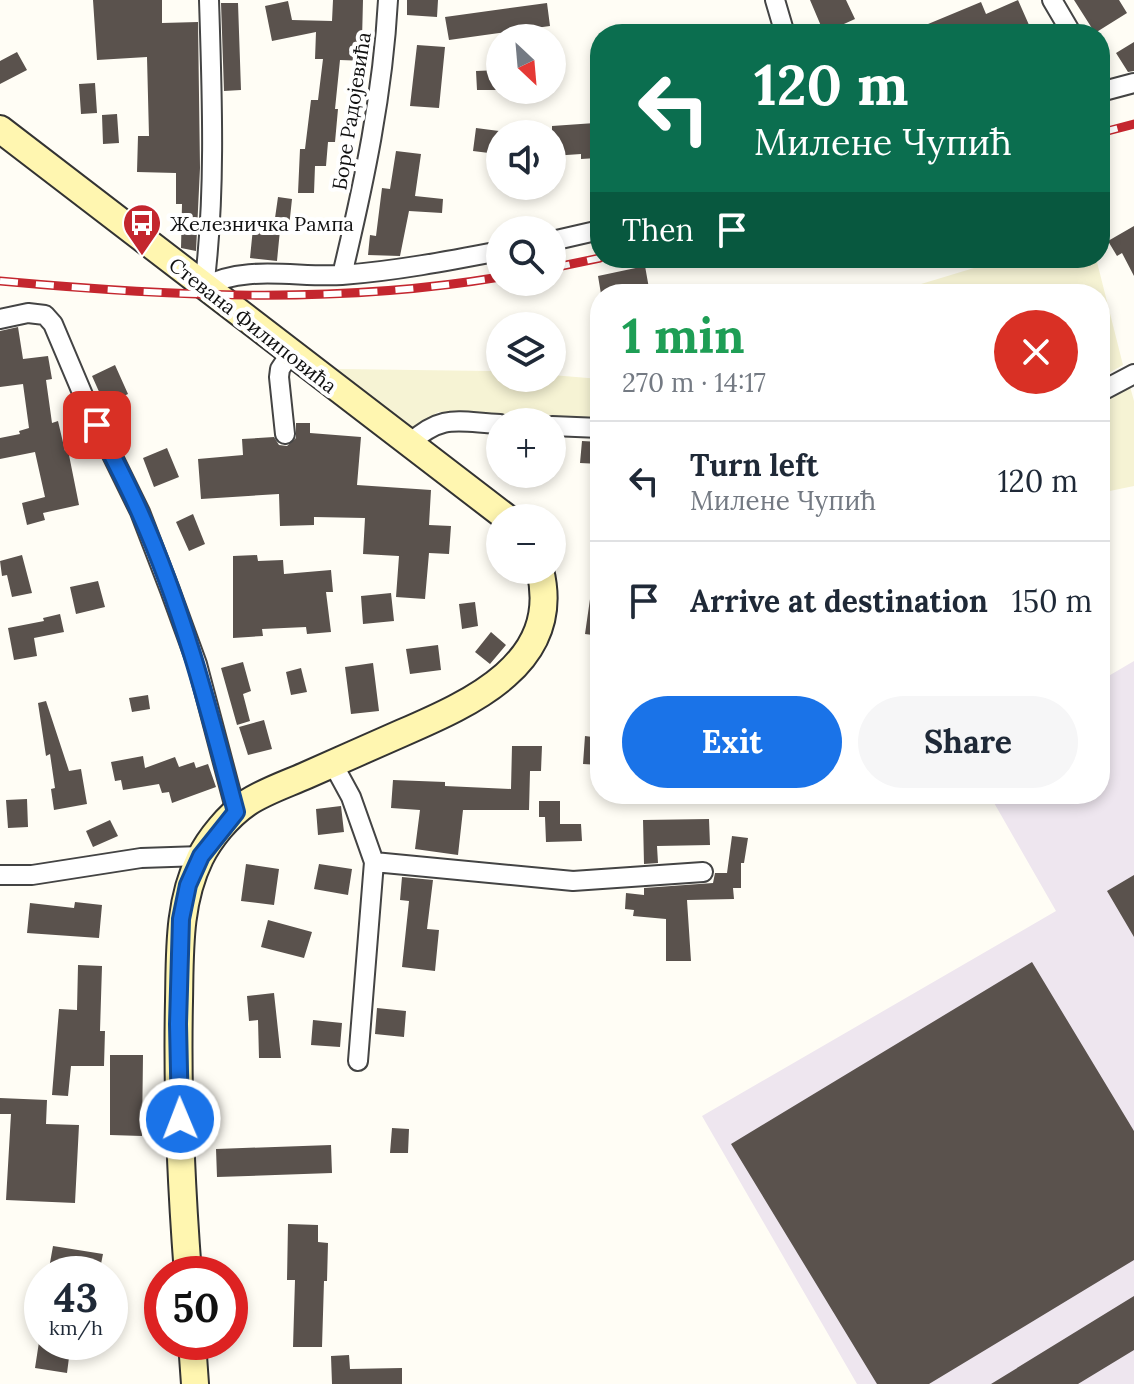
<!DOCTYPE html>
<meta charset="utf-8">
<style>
:root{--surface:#fff;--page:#f6f6f7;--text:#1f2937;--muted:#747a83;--line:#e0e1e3;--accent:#1a73e8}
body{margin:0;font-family:Lora,serif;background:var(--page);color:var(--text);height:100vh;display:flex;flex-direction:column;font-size:30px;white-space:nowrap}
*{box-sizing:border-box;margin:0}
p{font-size:26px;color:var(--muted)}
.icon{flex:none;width:44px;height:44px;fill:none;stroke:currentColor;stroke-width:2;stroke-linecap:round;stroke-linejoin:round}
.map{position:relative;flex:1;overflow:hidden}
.details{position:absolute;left:590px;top:284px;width:520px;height:520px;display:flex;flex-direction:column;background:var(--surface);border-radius:32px;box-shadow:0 4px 12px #0003}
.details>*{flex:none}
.top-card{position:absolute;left:590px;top:24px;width:520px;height:244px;border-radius:32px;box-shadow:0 4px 12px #0003;background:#0b6e4f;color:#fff;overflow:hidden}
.needle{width:52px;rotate:154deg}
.fabs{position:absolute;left:486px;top:24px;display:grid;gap:16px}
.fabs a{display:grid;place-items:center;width:80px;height:80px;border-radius:50%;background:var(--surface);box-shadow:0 4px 12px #0003;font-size:40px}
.speed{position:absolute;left:24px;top:1256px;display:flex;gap:16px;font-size:40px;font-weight:700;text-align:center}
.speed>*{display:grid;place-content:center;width:104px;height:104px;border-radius:50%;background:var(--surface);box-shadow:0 4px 12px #0003;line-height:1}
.speed small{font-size:20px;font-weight:400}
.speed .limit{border:12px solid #d22;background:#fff;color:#111}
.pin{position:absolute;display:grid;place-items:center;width:68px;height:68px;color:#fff;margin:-34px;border-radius:16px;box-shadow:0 4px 12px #0006}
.me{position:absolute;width:88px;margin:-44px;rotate:359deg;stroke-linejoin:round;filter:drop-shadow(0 0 6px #0008)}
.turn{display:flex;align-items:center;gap:28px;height:168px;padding:0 32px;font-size:36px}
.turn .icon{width:104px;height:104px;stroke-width:2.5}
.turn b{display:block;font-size:56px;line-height:68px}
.then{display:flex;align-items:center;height:76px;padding:0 32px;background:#0003;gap:16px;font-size:30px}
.round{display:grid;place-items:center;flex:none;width:84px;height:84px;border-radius:42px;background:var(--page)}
.summary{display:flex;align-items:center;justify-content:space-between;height:136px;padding:0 32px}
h1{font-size:48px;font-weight:800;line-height:60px;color:#1e9e55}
.action{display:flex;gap:16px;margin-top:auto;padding:16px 32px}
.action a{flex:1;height:92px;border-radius:48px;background:var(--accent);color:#fff;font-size:32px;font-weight:800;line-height:92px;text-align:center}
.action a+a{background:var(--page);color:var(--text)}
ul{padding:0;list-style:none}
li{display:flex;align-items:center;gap:24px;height:120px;padding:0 32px;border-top:2px solid var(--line)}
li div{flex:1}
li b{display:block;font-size:30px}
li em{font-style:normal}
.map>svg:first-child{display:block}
.industrial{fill:#eee6ef}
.farmland{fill:#f6f3d4}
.building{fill:#5a524d}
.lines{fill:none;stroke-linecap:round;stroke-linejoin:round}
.minor-casing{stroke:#444;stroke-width:22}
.secondary-casing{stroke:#333;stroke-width:30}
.minor{stroke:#fff;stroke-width:18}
.secondary{stroke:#fff6b0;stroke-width:26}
.rail-casing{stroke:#c4262e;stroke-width:9}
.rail{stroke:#fff;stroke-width:6;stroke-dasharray:18;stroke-linecap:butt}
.route-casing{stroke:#114b97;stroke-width:20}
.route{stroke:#1a73e8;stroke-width:14}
.labels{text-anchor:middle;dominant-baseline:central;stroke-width:8;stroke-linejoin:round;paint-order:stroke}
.street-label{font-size:20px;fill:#111;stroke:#fff}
.poi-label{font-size:20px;fill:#111;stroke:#fff;text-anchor:start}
</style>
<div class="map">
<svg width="1134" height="1384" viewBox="0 0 1134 1384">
<rect width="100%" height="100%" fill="#fffdf5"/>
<!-- industrial -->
<path class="industrial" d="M1134,661V1384H857L702,1116L1056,911L989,794H1100V681Z"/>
<!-- farmland -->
<path class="farmland" d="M1007,258H1096L1123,365L1100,378V294H888Z
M338,369L490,371L500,372V378H552V375L600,379V419L438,412L403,438L329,384Z
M1129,383L1134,401V486L1100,493V395Z"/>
<!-- building -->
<path class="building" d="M93,0H162V23L198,22L200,168L196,251L181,248L182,204H176V173L137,172L138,136H149L147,57L97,60Z
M333,0H363L362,40H369L368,61L340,60L335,109H338L335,142H328L326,166H315L314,193H298L300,149H305L311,100H318L323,59H315L316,32L272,41L265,6L288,1L292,20L332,21Z
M407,0H438L437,17L407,15Z
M810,0H846L855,19L824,33Z
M1018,0L1033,34H904L981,2L986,14Z
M1074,0H1119L1127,13L1095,33Z
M221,3H238L241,90L224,91Z
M547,3L550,26L449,40L445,17Z
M1134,42V71L1128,72L1116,53Z
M417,45L445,47L439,108L410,106Z
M17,52L27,70L0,84V61Z
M500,70V90H477L476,71Z
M95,83L97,113L81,114L79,84Z
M117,114L119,143L103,144L102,115Z
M595,123L597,158L581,159V154L552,156V126Z
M476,128L499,131L497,154L473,151Z
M396,151L421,154L415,196L443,199L442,213L409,211L400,256L368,255L370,235L376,236L382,188L390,189Z
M278,197L292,199L289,227L274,225Z
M1134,226V276L1122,253L1117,256L1108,241Z
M253,228L280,230L277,261L250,258Z
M645,266L650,294H601L598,276Z
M18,327L23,359L48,356L52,379L46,380L52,423L58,421L65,451L68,450L79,505L43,513L45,520L27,525L22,503L45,497L35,452L0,459V438L20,434L19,431L29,428L23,384L0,387V331Z
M115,365L128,394L105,405L92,376Z
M296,423H310V433L361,437L357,485L431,490L429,525L451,526L449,554L429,553L425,599L396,597L399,556L363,554L365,518L314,517V525L280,526L279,494L201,499L198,459L243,455L242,439L274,437L279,445L287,446L296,438Z
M582,441L600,442V464L580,463Z
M167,448L179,477L154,487L143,458Z
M193,514L205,544L189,551L176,522Z
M22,555L32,593L12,597L7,575L2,576L0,561Z
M257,555L258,561L283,560L284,574L331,570L333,592H326L331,632L307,634L306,627L262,629L263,636L233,638V556Z
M98,581L105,607L76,614L70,587Z
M591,592L600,593V636L585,634Z
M391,593L394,621L363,624L361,596Z
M475,602L478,626L462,629L459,604Z
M60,614L64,632L34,638L37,656L14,660L8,628L44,621L43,618Z
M491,632L506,645L490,664L475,652Z
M438,645L441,670L410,674L406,649Z
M243,662L251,691L243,694L250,721L237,725L221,668Z
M373,663L379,711L351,714L345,667Z
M301,668L307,692L291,695L286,672Z
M148,695L150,709L132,712L129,698Z
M46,701L69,771L81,769L87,804L54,810L51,789L55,788L50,754L46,756L38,703Z
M264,720L272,749L248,755L239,727Z
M585,736L600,738V765L583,764Z
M512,746H542L541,771H530L529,810H463L458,855L415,849L420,810L391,808L393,780L445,782V786L511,789Z
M143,756L145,768L175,757L179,767L194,762L196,768L208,764L216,787L172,803L169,792L162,793L159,784L123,790L121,780L115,781L111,762Z
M27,799L28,827L8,828L6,800Z
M539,801H560V824H581L582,841L546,842L545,817H539Z
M341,806L344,832L318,835L316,809Z
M709,819L710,845L657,846L658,863L644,864L643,820Z
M110,820L118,836L93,847L86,831Z
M732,836L748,838L744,863H741V888H733L734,899L687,900L691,961H666V919L633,916L634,910L625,909L626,893L644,895V888L713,883L715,873H727Z
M246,864L279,869L274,905L241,901Z
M319,864L352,869L348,895L314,889Z
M1134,875V937L1107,891Z
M402,877L433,880L427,929L439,930L435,971L402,967L409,901L400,900Z
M75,902L102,905L99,938L27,933L30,903L74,908Z
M268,920L312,932L304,958L261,947Z
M1032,962L1134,1131V1260L929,1384H877L731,1144Z
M78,965L102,966L100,1031H105L104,1066H71L68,1096L52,1095L59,1009L77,1010Z
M274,993L281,1058H259L258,1020L249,1021L247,996Z
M377,1008L406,1011L404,1037L375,1034Z
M313,1020L342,1023L340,1047L311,1045Z
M110,1055H143L142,1136L110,1135Z
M0,1098L47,1100L46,1124L79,1125L75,1203L6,1200L11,1114H0Z
M392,1128L409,1129L408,1153H390Z
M331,1145L332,1173L217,1177L216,1149Z
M288,1224L318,1225V1242L328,1243L327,1281H324L322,1347H293L295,1280H287Z
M53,1246L103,1254L99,1274H48Z
M1134,1296V1350L1078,1384H991Z
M39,1342H71L67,1373L35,1368Z
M349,1355L350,1369L402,1368V1384H332L331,1356Z"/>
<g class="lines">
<defs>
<path id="minor" d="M775,0L785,34
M1052,0L1072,34
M1100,92L1134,83
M552,241L600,230
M342,275C364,183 383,94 388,0
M204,287C244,264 298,278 342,275C395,271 448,261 500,251
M204,287C216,195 212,93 209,0
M0,319L28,313L45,315L53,324L86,402L140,512L170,590L197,664L236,812
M1100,392L1134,374
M552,426L600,428
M285,434L279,377L280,369L290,354
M410,443C443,413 458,422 500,424
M333,764L351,797L374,862L358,1061
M374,862L573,881L703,872
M0,875H32L141,858L201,856"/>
<path id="secondary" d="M0,129L507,518
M188,1274C181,1183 177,1092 179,1001C180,952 178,903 200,858C210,838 228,816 247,803C265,791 287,784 307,775C339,761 370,747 402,733C471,703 563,663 540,570
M192,1342L195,1384"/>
</defs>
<!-- minor casing -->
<use href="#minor" class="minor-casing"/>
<!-- secondary casing -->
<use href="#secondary" class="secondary-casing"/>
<!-- minor -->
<use href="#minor" class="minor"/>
<!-- secondary -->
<use href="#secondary" class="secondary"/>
<defs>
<path id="rail" d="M1100,133L1134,124
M552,268L600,258
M0,281C166,296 335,305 500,277"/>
</defs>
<!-- rail casing -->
<use href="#rail" class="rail-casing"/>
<!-- rail -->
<use href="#rail" class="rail"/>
</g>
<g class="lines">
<defs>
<path id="route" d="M97,425C111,454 127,483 140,513C183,609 209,710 236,812L201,856L188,885L181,919L178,1024L180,1119"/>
</defs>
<!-- route casing -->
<use href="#route" class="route-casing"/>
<!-- route -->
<use href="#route" class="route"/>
</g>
<!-- icons -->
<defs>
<symbol id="bus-pin" viewBox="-11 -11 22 30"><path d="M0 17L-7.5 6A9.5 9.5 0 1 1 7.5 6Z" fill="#c4262e" stroke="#fff"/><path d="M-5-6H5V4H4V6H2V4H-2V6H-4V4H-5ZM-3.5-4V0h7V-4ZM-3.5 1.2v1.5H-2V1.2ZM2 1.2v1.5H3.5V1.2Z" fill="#fff"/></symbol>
</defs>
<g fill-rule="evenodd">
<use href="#bus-pin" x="120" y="201" width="44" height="60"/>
</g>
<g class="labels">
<!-- street labels -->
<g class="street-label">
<text transform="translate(351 111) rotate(-81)">Боре Радојевића</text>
<text transform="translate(253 325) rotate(38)">Стевана Филиповића</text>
</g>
<!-- poi labels -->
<g class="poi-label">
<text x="170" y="223">Железничка Рампа</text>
</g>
</g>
</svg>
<div class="fabs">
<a><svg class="needle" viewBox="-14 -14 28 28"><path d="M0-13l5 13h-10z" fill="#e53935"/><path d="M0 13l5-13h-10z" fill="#747a83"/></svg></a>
<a><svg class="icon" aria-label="sound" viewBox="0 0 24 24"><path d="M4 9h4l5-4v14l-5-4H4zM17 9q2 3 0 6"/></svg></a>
<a><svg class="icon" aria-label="search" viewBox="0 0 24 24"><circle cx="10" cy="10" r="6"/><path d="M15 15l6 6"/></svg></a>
<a><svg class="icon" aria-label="layers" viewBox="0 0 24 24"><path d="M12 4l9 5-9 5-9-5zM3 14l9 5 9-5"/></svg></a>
<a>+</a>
<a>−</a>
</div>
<div class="speed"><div>43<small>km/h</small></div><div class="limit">50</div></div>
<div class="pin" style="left:97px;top:425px;background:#d93025"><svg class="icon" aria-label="arrive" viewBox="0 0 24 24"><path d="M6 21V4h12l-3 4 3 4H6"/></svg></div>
<svg class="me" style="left:180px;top:1119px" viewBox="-20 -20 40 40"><circle r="17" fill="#1a73e8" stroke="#fff" stroke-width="3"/><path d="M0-11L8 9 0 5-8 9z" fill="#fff"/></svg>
<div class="top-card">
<div class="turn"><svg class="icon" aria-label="left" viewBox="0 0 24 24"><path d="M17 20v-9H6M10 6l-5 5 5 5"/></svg><div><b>120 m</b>Милене Чупић</div></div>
<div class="then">Then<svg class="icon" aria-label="arrive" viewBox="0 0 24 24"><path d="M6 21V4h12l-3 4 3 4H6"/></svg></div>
</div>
<section class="details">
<div class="summary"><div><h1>1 min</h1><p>270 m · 14:17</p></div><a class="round" style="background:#d93025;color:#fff"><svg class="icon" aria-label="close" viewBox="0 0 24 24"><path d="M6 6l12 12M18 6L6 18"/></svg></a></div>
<ul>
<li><svg class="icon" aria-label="left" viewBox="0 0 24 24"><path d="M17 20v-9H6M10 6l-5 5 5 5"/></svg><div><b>Turn left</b><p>Милене Чупић</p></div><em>120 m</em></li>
<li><svg class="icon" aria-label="arrive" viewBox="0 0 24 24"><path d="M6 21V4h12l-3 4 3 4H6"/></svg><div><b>Arrive at destination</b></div><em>150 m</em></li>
</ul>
<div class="action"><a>Exit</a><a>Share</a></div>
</section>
</div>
